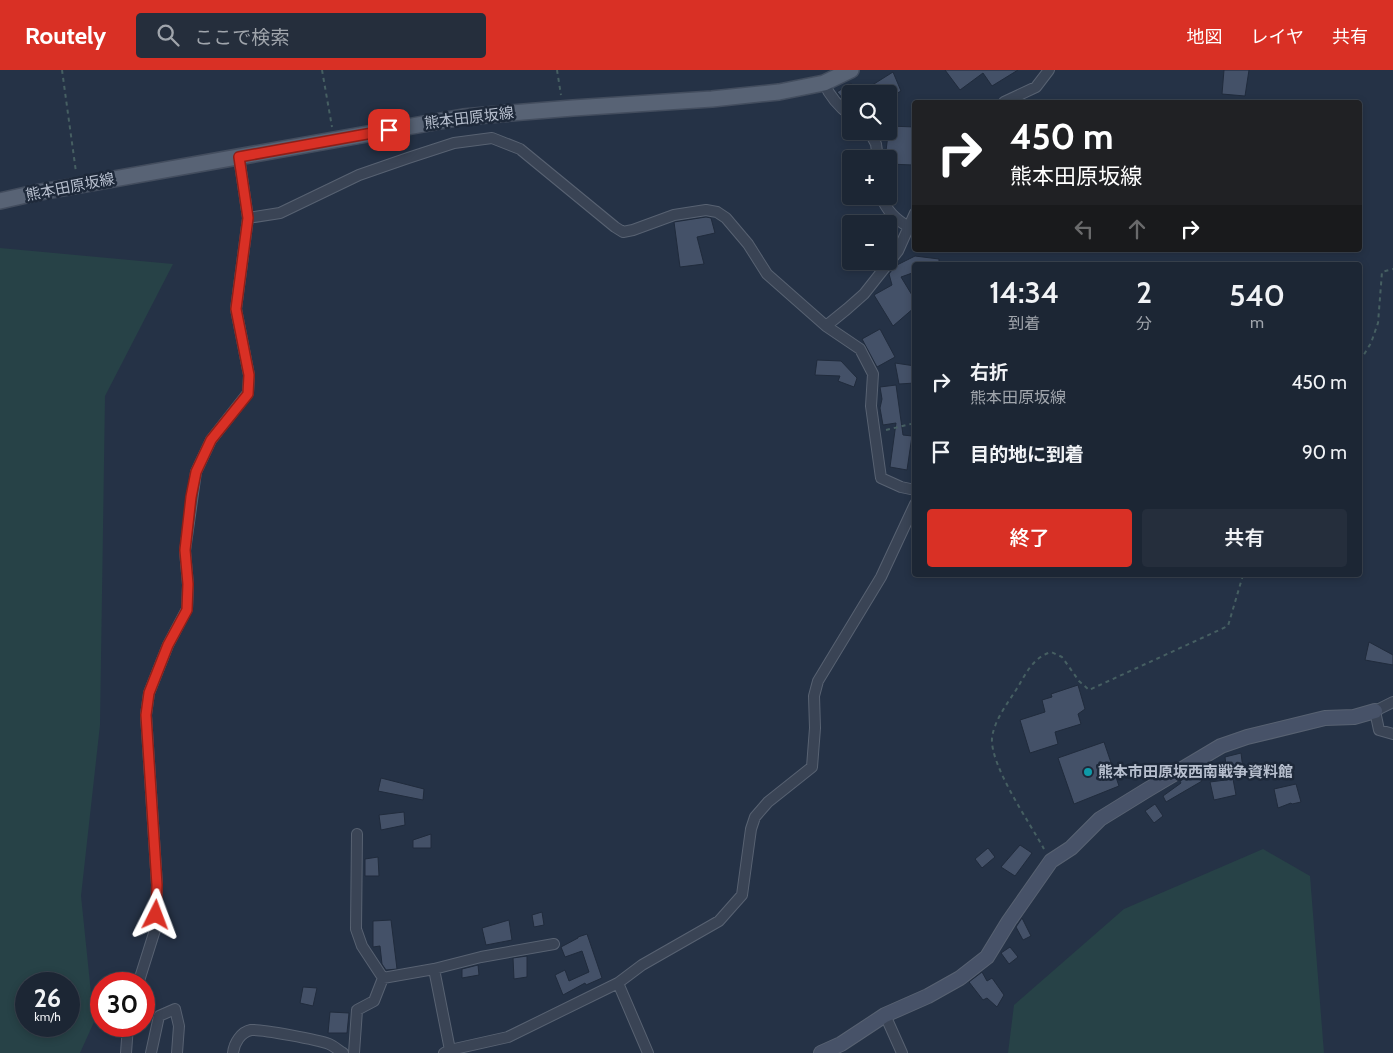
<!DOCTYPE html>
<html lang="ja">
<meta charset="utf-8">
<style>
:root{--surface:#1c2634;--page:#252e3c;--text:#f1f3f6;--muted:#a0a5ac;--line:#3a434f;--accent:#d93025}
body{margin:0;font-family:Cabin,"Noto Sans JP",sans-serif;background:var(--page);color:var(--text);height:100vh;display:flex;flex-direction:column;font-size:19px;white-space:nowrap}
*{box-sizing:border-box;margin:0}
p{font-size:16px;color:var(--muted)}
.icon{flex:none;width:28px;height:28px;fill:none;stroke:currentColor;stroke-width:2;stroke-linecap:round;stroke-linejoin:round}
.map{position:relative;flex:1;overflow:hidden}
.drawer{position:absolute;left:912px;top:192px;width:450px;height:315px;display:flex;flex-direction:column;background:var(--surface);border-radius:5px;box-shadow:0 2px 8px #0003,0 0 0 1px var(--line)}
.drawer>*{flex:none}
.guide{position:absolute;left:912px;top:30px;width:450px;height:152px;border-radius:5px;box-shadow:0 2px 8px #0003,0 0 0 1px var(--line);background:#202124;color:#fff;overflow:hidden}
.controls{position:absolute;left:842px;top:15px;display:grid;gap:10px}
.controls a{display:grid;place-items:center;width:55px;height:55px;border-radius:5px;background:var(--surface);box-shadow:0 2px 8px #0003,0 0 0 1px var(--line);font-size:25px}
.speed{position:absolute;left:15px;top:902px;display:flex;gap:10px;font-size:25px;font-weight:700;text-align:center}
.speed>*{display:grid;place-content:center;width:65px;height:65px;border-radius:50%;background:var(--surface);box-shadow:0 2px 8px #0003,0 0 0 1px var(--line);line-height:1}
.speed small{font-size:12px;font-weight:400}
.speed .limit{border:8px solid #d22;background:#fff;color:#111}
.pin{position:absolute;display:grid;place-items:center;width:42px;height:42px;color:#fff;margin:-21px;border-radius:10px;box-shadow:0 2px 8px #0006}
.me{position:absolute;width:55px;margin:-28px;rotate:3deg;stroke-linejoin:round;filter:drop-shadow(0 0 4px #0008)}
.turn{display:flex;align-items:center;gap:18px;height:105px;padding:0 15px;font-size:22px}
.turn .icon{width:65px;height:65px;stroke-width:2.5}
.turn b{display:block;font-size:35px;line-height:42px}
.lanes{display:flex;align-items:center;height:48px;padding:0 15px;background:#0003;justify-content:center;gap:25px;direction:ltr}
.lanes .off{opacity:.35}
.eta{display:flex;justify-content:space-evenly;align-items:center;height:85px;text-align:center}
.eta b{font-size:30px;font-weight:600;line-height:35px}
.primary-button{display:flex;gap:10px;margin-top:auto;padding:10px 15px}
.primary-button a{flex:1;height:58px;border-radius:5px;background:var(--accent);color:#fff;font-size:20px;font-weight:600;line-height:58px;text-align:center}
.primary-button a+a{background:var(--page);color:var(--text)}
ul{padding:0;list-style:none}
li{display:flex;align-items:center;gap:15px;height:70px;padding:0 15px}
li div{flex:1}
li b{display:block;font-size:19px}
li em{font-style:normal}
header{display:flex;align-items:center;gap:30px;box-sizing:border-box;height:70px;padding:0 25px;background:var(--accent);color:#fff}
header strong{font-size:24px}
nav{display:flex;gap:28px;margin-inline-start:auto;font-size:18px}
.search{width:350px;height:45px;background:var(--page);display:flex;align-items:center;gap:12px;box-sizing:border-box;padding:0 18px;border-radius:5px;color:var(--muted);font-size:19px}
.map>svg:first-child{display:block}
.green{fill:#274247;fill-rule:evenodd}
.building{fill:#445168;stroke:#202b3c}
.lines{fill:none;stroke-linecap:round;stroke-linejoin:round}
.street-casing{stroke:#586272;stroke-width:12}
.secondary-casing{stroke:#586272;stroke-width:16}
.primary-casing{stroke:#434d5e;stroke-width:18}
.path{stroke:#465f62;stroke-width:2;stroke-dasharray:4 4;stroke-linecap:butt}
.street{stroke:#3a4455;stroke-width:10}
.secondary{stroke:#475268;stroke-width:14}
.primary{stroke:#586375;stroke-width:15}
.route-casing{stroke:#8d1f18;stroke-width:12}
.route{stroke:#d93025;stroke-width:9}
.culture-dot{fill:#0f9aa8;stroke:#1e293a;stroke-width:2}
.labels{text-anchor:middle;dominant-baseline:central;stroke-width:5;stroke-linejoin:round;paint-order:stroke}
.street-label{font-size:15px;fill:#b7bfce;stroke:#1e293a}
.poi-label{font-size:15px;font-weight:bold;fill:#b7bfce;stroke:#1e293a;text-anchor:start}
</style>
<header>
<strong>Routely</strong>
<div class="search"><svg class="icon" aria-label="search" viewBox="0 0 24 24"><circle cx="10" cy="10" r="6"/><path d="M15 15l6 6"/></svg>ここで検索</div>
<nav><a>地図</a><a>レイヤ</a><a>共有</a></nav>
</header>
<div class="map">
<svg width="1393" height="983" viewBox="0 0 1393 983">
<rect width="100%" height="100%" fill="#253246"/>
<!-- green -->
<path class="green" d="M0,178L173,194L105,326L100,655L81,826L94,952L80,983H0ZM26,914H69V956H26Z
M1263,779L1310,806L1324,983H1008L1014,935L1124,839Z"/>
<!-- building -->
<path class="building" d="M945,0H1018L992,16L983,3L960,20Z
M1224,0H1249L1245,26L1222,24Z
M893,2L901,21L889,28V24H858Z
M851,13L856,24H851V28L846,32L837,22Z
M889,56L915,57L913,95L889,94V89H885Z
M706,147L711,148L715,163L697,167L704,194L680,197L674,152Z
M915,186L939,189V195H915V202L901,207L915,230V237L893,256L874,225L892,215L889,204L895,196Z
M880,259L895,287L877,297L862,269Z
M817,290L841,291L857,308L854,317L838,311L840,306L815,305Z
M895,293L915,296V313L899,314Z
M896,315L903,365L912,366L907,400L890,397L896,353L883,355L880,338L882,329L880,317Z
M1369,572L1393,585V595L1365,590Z
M1078,615L1085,639L1078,644L1081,654L1055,662L1058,674L1030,683L1020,650L1045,642L1042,630L1052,627L1051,624Z
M1104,672L1119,716L1074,734L1058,688Z
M1241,683L1243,699L1227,703L1225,687Z
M1196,701L1202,711L1166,732L1163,726L1181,713L1180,711Z
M381,708L424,719L423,730L378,721Z
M1233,709L1236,725L1214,730L1210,712Z
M1296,714L1301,732L1292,734L1291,733L1278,738L1274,719Z
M1155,734L1163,746L1154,753L1145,741Z
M404,742L405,755L381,760L379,745Z
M431,764V778H413V770Z
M1020,775L1032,783L1015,806L1001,797Z
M988,778L995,787L982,798L975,789Z
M378,787L379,806H365V789Z
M542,842L544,855L534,857L532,845Z
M1022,848L1031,866L1023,870L1016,857Z
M391,850L397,899L386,900L382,894L380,876L373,877V851Z
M509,850L512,870L486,875L482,858Z
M587,864L602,908L586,915L585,913L563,925L555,905L565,900L569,911L589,902L582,881L565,887L561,877L578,868V867Z
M1010,877L1018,887L1009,894L1001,883Z
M527,886V907L514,909L513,888Z
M478,895L479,905L462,908V899Z
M982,902L987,911L992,908L1004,925L997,937L987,928L983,930L969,912Z
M303,917L317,918L313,936L300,933Z
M330,942L349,943L347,963H328Z"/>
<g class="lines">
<defs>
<path id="street" d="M824,13C830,27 839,37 851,46
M1004,32L1036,17L1049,0
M869,61L876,74L878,89
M881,126C886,140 896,150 909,157
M248,148L280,143L359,105L408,88L454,73L492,68L520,79L615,157L623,162L633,160L674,145L706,140L717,142L726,148L748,174L767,204L826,256L860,279L873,304L871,336L881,408L901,417L915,420
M826,256L847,239L864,224L898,181L915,143
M1393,632L1375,641L1379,660L1393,664
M357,764L356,859L362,876L383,908L434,899
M618,913L648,983
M138,914L155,860L157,815L146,645L149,623L168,575L187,539L188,515L185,481L196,402L211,370L248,323L249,305L236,239L248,148L239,87
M885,945L902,983
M450,980L434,899L481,887L554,874
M126,983L128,956
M151,983L159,946L175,939L179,956L177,983
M233,983C234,973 241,962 251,960C261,959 319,970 329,974C334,976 338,980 343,983
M354,983L357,940L374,931L383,908
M444,983L450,980L508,967L618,913L642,895L719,851L742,825L751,759L755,747L768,732L812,697L815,658L814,626L818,611L881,507L915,434"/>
<path id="secondary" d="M821,983L841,974L885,945L928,926L960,908L987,887L1009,851L1051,791L1071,778L1100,749L1147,720L1221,676L1247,667L1325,648L1354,647L1375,641"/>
<path id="primary" d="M0,131L35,123L463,47L573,38L712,29L779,22L824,13L851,0"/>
</defs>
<!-- street casing -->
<use href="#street" class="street-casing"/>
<!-- secondary casing -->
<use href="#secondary" class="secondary-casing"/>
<!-- primary casing -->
<use href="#primary" class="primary-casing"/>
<!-- path -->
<path class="path" d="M62,0L76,102
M322,0L332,57
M557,0L561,25
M1360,291L1371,273L1378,253L1382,202L1393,199
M886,360L915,353
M1044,779C1030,753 990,696 992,668C994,651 1007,634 1016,620C1026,604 1032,588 1051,582L1062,587L1079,611L1089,620L1228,556L1243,505"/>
<!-- street -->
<use href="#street" class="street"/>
<!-- secondary -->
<use href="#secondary" class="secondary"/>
<!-- primary -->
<use href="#primary" class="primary"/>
</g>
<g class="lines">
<defs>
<path id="route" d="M156,845L157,815L146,645L149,623L168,575L187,540L188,514L185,480L191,427L196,402L211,370L248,324L249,305L236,239L248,148L239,87L389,60"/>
</defs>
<!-- route casing -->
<use href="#route" class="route-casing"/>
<!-- route -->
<use href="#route" class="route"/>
</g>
<!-- markers -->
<circle class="culture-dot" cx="1088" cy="702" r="5"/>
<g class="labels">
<!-- street labels -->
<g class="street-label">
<text transform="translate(469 48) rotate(-7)">熊本田原坂線</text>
<text transform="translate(70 117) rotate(-11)">熊本田原坂線</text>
</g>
<!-- poi labels -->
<g class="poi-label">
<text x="1098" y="702">熊本市田原坂西南戦争資料館</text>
</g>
</g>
</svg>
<div class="controls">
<a><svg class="icon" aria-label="search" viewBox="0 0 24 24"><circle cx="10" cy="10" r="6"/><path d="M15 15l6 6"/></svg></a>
<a>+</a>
<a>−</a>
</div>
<div class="speed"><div>26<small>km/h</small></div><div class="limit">30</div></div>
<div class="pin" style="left:389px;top:60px;background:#d93025"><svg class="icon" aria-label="arrive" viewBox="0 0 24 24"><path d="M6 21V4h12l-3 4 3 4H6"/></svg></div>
<svg class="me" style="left:156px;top:845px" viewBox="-20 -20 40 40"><path d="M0-17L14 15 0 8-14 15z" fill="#d93025" stroke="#fff" stroke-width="4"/></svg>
<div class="guide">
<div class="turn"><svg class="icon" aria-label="right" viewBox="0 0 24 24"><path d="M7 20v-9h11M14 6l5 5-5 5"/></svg><div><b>450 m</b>熊本田原坂線</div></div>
<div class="lanes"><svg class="icon off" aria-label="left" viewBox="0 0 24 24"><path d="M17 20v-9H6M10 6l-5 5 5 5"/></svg><svg class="icon off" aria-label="ahead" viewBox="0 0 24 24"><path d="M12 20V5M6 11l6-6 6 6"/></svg><svg class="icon" aria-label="right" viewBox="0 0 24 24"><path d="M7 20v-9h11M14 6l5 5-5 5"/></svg></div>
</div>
<section class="drawer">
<div class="eta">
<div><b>14:34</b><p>到着</p></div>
<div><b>2</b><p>分</p></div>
<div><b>540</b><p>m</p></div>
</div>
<ul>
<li><svg class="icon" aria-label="right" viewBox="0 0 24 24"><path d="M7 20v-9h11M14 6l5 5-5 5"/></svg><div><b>右折</b><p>熊本田原坂線</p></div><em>450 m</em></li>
<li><svg class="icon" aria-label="arrive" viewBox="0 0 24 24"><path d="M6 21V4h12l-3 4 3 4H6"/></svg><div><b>目的地に到着</b></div><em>90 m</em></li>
</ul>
<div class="primary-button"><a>終了</a><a>共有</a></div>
</section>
</div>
